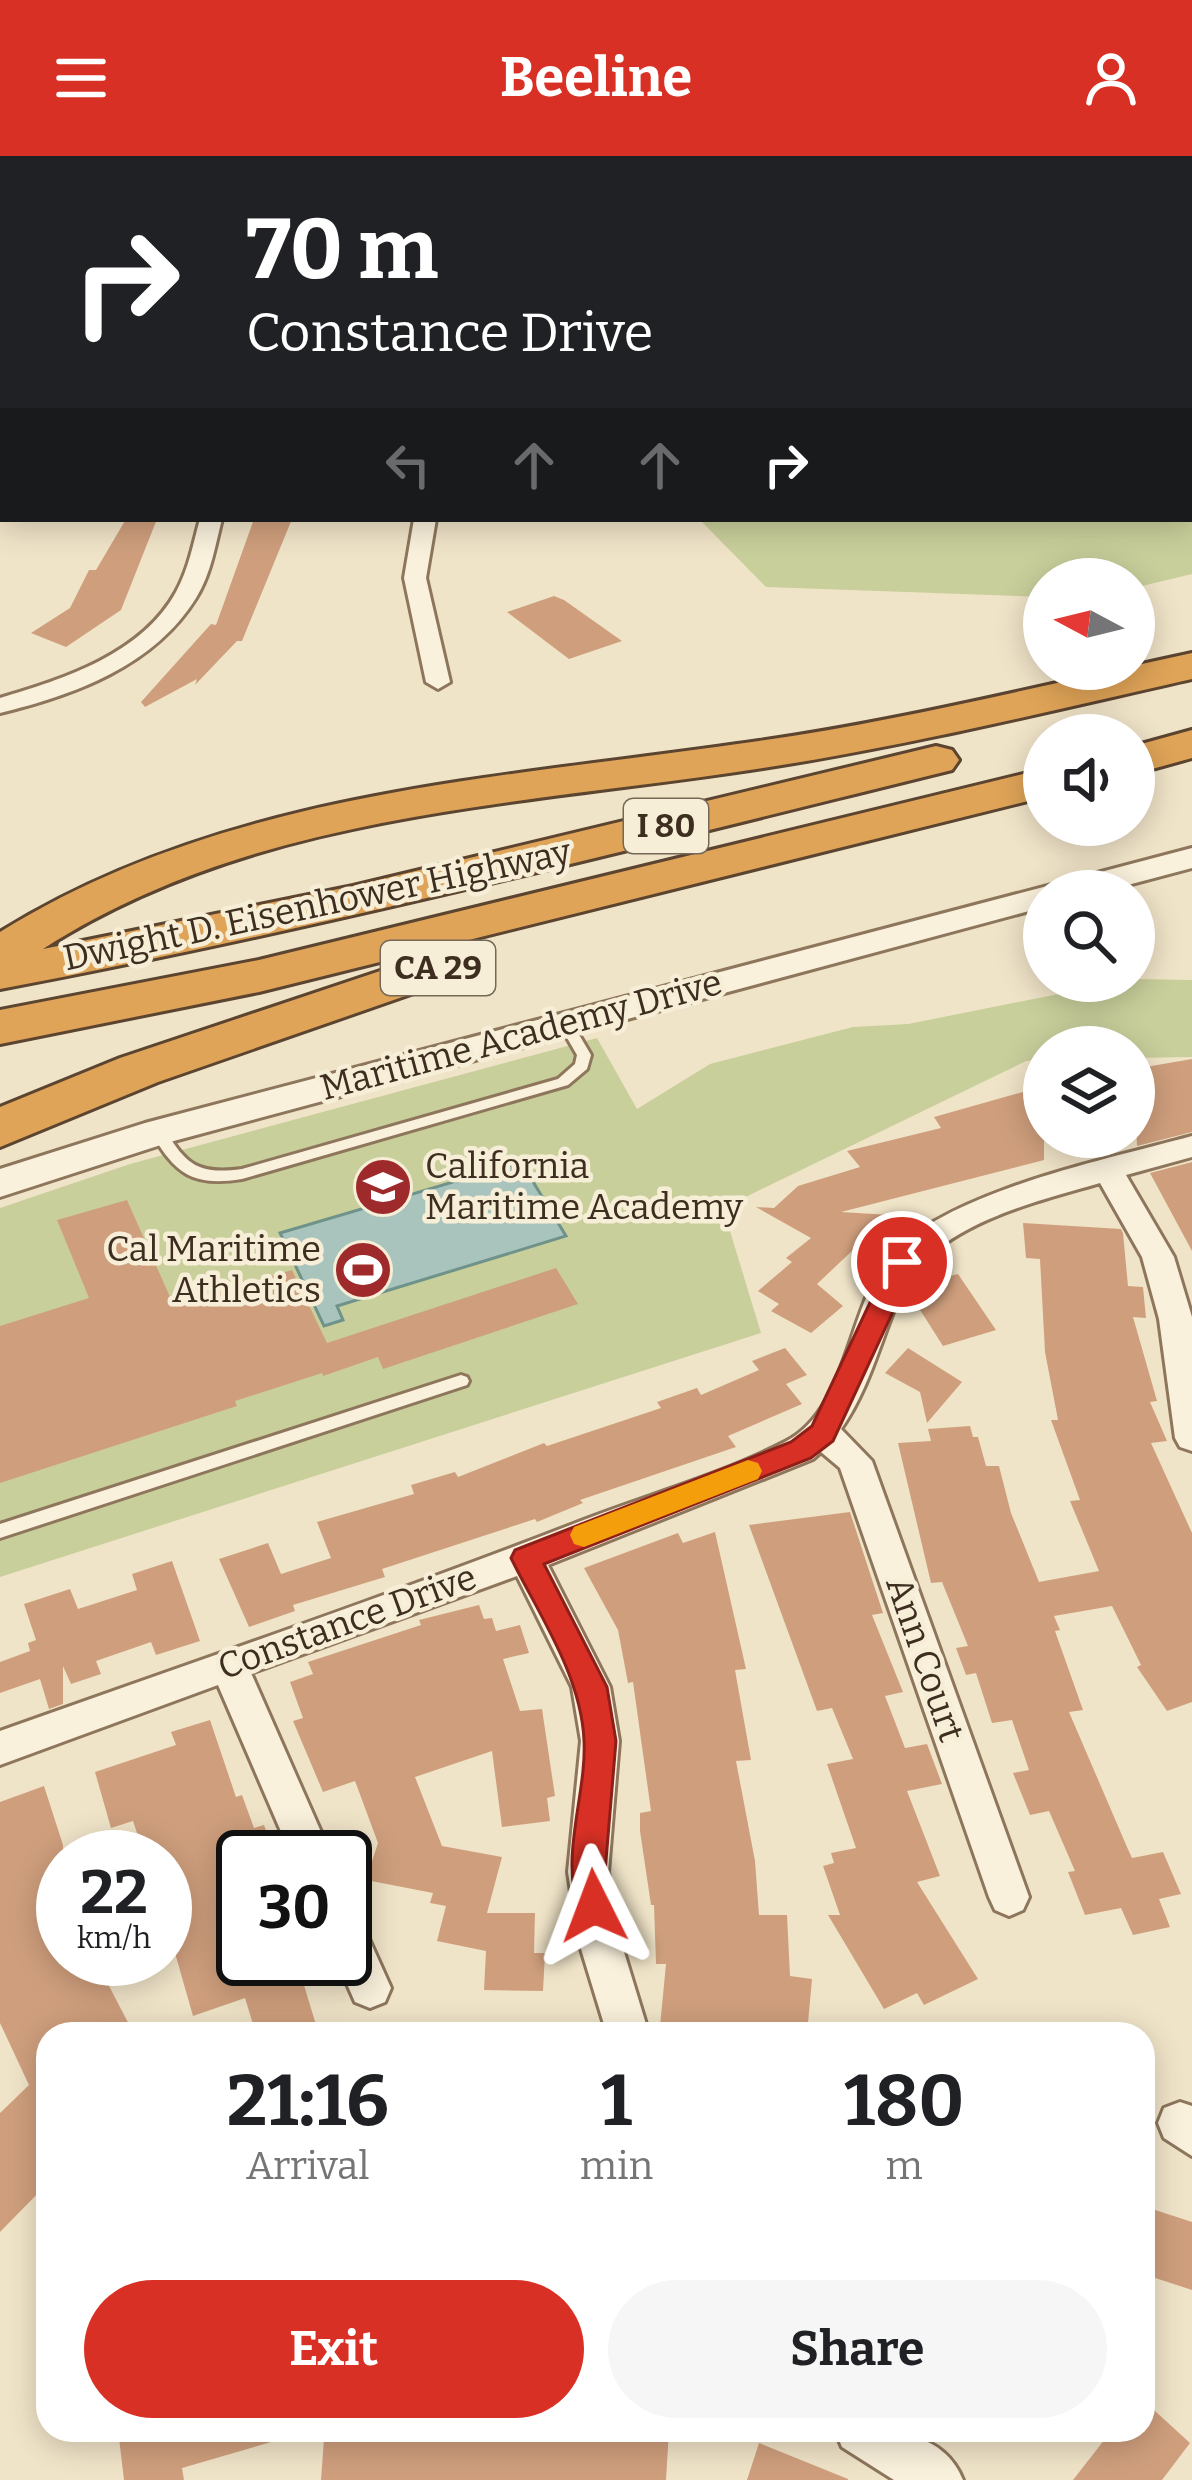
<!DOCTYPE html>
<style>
:root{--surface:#fff;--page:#f6f6f6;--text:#202124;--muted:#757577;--accent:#d93025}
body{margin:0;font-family:Bitter,serif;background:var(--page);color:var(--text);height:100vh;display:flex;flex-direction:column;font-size:45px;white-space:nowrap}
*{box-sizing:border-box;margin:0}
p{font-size:39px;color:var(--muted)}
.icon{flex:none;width:66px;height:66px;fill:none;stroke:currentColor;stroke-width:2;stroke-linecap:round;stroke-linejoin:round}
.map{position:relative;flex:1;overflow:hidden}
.panel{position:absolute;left:36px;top:1866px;width:1119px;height:420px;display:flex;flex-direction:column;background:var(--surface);border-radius:36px;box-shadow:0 6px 30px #0003}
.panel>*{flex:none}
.hud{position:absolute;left:0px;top:0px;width:1194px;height:366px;box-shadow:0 6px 30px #0003;background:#202124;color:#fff;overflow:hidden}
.needle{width:78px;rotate:277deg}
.buttons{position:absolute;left:1023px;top:402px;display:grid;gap:24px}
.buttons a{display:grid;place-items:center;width:132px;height:132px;border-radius:50%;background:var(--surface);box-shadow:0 6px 30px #0003;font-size:60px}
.speed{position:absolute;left:36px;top:1674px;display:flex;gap:24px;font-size:60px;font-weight:700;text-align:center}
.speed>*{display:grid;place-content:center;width:156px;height:156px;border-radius:50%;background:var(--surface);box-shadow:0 6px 30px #0003;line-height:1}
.speed small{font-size:30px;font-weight:400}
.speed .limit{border:6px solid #111;border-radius:18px;background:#fff;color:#111}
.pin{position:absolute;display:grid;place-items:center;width:102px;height:102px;color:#fff;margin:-51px;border:6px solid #fff;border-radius:50%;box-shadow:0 3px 12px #0007}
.me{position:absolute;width:132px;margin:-66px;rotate:357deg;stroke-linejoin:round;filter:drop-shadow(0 0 9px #0008)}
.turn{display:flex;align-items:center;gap:42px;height:252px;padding:0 48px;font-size:54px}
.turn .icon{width:156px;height:156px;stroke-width:2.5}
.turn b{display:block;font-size:84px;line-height:102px}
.lanes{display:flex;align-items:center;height:114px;padding:0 48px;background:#0003;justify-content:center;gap:60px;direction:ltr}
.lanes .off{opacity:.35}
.eta{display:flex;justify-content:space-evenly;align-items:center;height:204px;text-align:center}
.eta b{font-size:72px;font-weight:700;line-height:84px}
.primary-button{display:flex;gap:24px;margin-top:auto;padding:24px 48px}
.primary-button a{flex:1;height:138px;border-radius:72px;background:var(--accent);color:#fff;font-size:48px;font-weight:700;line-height:138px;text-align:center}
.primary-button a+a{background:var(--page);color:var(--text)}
header{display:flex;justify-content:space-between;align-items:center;height:156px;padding:0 48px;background:var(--accent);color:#fff;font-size:54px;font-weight:700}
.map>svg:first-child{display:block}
.green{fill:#c9cf9b}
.water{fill:#a9c4bc;stroke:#6f938a;stroke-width:3}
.building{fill:#cf9f7d}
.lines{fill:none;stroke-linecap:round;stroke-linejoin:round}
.service-casing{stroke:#8d765c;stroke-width:6}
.minor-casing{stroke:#8d765c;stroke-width:6}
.tertiary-casing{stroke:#8d765c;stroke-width:6}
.motorway-casing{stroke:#5b4430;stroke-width:6}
.service{fill:#faf1dc;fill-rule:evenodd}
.minor{fill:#faf1dc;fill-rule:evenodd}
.tertiary{fill:#faf1dc;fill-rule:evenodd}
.motorway{fill:#e0a458;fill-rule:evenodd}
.route{fill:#d93025;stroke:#8d1f18;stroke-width:3}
.slow{fill:#f59e0b}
.labels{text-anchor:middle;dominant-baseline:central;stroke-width:9;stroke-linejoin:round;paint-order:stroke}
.shield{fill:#f7eed8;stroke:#756857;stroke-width:3}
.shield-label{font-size:33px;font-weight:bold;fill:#3d2e20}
.street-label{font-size:36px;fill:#3d2e20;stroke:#f7eed8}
.poi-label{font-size:36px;fill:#3d2e20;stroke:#f7eed8;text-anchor:start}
</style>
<header><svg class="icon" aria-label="menu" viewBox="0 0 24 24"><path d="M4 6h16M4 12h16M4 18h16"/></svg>Beeline<svg class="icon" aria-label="person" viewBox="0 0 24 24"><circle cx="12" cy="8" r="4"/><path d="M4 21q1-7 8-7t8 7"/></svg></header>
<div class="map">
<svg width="1192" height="2324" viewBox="0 0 1192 2324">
<rect width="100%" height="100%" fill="#f0e4c8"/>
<!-- green -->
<path class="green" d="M739,0H1192V418L1134,432V423H1044V441L766,431L699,363H1191V3Z
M1134,823L1192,824V901L1134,902V891H1044V904L1026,905L723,1052L761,1177L0,1421V1052L130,1008L597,882L637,953L710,908L853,871L908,868Z"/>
<!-- water -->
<path class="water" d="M521,1006L566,1080L337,1150L343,1164L324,1170L280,1077Z"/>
<!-- building -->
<path class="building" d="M126,363H157L121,454L66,491L31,477L70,452L89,414H96Z
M254,363H292L242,485H237L195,529L197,523L145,551L141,546L211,468L216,469Z
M554,440L564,444L622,485L569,503L507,456Z
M1192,903V976L1137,990L1134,913Z
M1044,930V1004L841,1056L890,1059L817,1128L843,1150L811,1177L771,1155L779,1148L758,1135L792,1106L786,1102L811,1082L756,1051L774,1052L798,1030L860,1011L847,995L941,972L934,961Z
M1192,1006V1095L1150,1017Z
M127,1044L174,1150L292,1114L327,1187L556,1112L578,1148L383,1213L378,1201L323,1220L322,1217L235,1245L237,1250L0,1327V1170L89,1142L57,1064Z
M1023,1067L1121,1073L1123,1077L1128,1130L1143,1131L1146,1162L1133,1161L1157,1245L1150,1246L1167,1285L1151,1287L1192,1377V1546L1167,1555L1137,1511L1141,1509L1112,1450L1054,1460L1060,1474L1055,1475L1083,1554L1069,1556L1127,1691L1132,1702L1163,1696L1181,1738L1159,1743L1170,1771L1133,1779L1121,1752L1085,1759L1068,1716L1075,1715L1049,1655L1030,1659L1013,1617L1029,1614L1012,1564L992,1567L976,1517L966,1519L956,1492L968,1490L942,1426L931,1427L898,1287L931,1285L928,1273L970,1270L973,1281H978L986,1310H999L1011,1357L1039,1426L1099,1415L1070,1345L1080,1344L1051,1264H1058L1045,1196L1040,1103L1026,1102Z
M958,1118L996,1174L943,1190L915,1146L930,1142L921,1128Z
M785,1192L807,1219L786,1228L802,1248L728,1280L736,1291L580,1344L583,1347L537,1366L535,1363L382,1413L385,1421L293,1449L295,1455L249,1471L219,1403L268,1387L281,1418L331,1402L317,1366L414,1338L411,1329L455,1316L458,1321L544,1287L547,1290L661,1252L657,1246L697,1232L701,1239L759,1214L752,1205Z
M908,1192L962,1226L927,1267L920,1236L885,1217Z
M850,1356L883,1457L872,1459L903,1536L885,1540L905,1592L927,1588L942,1628L907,1635L940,1720L917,1726L978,1823L924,1849L917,1837L884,1853L828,1759H840L823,1710L834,1707L831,1697L856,1692L827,1608L853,1603L832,1552L817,1555L749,1369Z
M715,1376L746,1513L735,1514L751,1604L736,1605L755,1705L759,1759H787L790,1820L812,1823L807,1878H710L660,1870L666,1808H656L654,1749H651L640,1675V1657L651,1655L633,1526L628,1527L618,1474L584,1412L678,1377L683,1387Z
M172,1405L200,1485L156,1499L151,1486L96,1505L101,1518L71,1528L63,1510V1548L49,1553L40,1523L0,1537V1506L30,1495L28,1487L36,1484L24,1448L70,1433L78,1453L137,1434L132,1418Z
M479,1449L484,1463L492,1462L496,1475L520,1469L529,1497L503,1503L520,1555L542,1553L555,1640L547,1642L550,1665L502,1671L492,1595L415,1621L442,1690L502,1701L487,1757H535L534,1797H545L543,1835L484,1834L486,1795L437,1785L446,1750L430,1747L433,1737L366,1724L378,1687L355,1625L323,1636L293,1565L303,1562L290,1526L313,1518L308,1506L421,1469L419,1464Z
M210,1564L236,1641L242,1639L254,1672L264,1669L276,1701H243V1803H296L317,1872L300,1878H256L245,1842L193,1860L165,1762V1701H145L133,1665L111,1672L95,1616L176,1589L171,1576Z
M44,1630L63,1689V1803H95L134,1878H48V2027L0,2076V1957L29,1929L0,1867V1646Z
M1143,2050L1192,2066V2134L1143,2118Z
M1143,2244L1190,2287L1162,2324H1073L1112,2274H1143Z
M118,2274H284L285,2282L182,2312L184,2324H124Z
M426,2274H669L666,2324H321L324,2283H426Z
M759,2287L848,2323V2324H747Z"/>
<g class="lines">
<defs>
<path id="service" d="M566,863L571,865L591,899L587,913L568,929L242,1023C193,1031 175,1018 151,976L159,971L164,972C186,1009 198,1019 242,1013L558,923L575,908L577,899L559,868Z
M461,1219L467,1221L469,1225L467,1229L0,1382V1368Z"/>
<path id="minor" d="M0,292H3L0,306Z
M200,363H222C215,390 211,418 196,442C154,510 74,539 0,557V542C64,523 142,498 176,436C189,412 193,388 200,363Z
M414,363H436L426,422L450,526L438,533L426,526L404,422Z
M1192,980V1001L1126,1019L1174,1101L1192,1161V1295L1180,1291L1175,1282L1159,1163L1142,1101L1100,1027C1035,1046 933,1069 901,1137C881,1182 870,1232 841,1273L872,1305L1029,1741L1023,1754L1009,1760L995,1754L989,1741L840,1312L821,1296L813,1303L548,1409L610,1531L619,1585L608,1716L620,1783L649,1878H607L578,1783L568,1716L581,1585L572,1531L517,1420L251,1517L332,1701H292L218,1529L0,1609V1575C194,1506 389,1440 581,1365C648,1339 721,1319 785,1286C850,1253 846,1151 891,1099C948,1035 1109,1003 1192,980Z
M345,1757L360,1763L391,1832L385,1846L370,1852L355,1846L336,1803H345Z
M1180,1946L1192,1950V2000L1164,1982L1158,1967L1164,1952Z
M835,2274C882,2274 942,2271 963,2324H894L842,2291Z"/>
<path id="tertiary" d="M1192,692V712L1105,735H1044V751L170,986L0,1041V1013L145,967Z"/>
<path id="motorway" d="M1192,497V523C1050,555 907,590 763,612C518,650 258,655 43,793L353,730L936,590L952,594L959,604L952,614C636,692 320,773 0,833V776C228,634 500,623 759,585C905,564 1053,527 1192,497Z
M1192,574V602L1134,618V590Z
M1044,613V641L259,836L0,888V854L259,804Z
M413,804L431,809L439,820L431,831L158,926L0,991V951L120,902Z"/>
</defs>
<!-- service casing -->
<use href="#service" class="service-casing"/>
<!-- minor casing -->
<use href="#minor" class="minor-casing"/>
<!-- tertiary casing -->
<use href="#tertiary" class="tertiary-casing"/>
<!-- motorway casing -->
<use href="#motorway" class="motorway-casing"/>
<!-- service -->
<use href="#service" class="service"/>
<!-- minor -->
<use href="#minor" class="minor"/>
<!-- tertiary -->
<use href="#tertiary" class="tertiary"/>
<!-- motorway -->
<use href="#motorway" class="motorway"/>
</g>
<!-- route -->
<path class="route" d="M902,1097L916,1106L833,1285L811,1302L544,1408L607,1531L616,1585L605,1716L611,1750L606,1761L594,1765L582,1761C557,1705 587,1641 584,1584C581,1519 539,1459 511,1402L515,1394L791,1286L812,1270L889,1106Z"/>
<!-- slow -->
<path class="slow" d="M748,1304L758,1307L762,1315L758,1323L584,1391L574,1388L570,1379L574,1371Z"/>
<!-- icons -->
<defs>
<symbol id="university-disc" viewBox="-11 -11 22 22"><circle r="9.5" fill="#9e2a2b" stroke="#f7eed8"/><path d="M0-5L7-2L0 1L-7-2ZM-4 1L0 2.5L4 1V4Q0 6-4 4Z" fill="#fff"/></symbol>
<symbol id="stadium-disc" viewBox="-11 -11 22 22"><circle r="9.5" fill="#9e2a2b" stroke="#f7eed8"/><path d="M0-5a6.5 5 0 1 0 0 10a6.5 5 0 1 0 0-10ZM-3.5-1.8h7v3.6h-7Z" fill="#fff"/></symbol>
</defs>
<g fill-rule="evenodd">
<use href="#university-disc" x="350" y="998" width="66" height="66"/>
<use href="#stadium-disc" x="330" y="1081" width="66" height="66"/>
</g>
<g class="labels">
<!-- shield labels -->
<g class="shield">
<rect x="624" y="643" width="84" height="54" rx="9"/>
<rect x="381" y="785" width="114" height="54" rx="9"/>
</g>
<g class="shield-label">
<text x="666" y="670">I 80</text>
<text x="438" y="812">CA 29</text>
</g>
<!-- street labels -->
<g class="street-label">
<text transform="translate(317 749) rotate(-12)">Dwight D. Eisenhower Highway</text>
<text transform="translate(521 879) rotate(-15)">Maritime Academy Drive</text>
<text transform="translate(347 1466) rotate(-20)">Constance Drive</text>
<text transform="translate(925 1503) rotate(71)">Ann Court</text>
</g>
<!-- poi labels -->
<g class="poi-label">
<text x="425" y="1010">California<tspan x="425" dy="41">Maritime Academy</tspan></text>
<text x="321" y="1093" text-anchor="end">Cal Maritime<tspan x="321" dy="41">Athletics</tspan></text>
</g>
</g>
</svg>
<div class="buttons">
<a><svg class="needle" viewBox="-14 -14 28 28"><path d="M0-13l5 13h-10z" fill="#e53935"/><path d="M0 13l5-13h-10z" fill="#757577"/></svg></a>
<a><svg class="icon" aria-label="sound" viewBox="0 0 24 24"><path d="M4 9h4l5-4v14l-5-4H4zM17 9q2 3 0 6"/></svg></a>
<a><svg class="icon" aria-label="search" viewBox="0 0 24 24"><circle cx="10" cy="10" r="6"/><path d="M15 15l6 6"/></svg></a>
<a><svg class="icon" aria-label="layers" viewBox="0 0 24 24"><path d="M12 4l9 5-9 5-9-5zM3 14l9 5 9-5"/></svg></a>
</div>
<div class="speed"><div>22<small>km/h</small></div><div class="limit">30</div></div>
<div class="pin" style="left:902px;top:1106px;background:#d93025"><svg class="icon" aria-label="arrive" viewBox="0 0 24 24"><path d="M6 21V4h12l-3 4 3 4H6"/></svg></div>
<svg class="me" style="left:594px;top:1750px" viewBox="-20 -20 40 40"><path d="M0-17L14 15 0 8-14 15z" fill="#d93025" stroke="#fff" stroke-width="4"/></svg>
<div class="hud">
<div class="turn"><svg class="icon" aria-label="right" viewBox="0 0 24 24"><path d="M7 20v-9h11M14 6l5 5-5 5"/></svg><div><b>70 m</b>Constance Drive</div></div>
<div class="lanes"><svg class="icon off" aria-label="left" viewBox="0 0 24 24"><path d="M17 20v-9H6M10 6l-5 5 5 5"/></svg><svg class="icon off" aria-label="ahead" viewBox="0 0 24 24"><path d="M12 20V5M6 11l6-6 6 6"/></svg><svg class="icon off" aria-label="ahead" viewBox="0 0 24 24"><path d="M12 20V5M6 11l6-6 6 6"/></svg><svg class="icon" aria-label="right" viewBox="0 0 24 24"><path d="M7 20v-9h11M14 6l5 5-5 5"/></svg></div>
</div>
<section class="panel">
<div class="eta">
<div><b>21:16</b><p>Arrival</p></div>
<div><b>1</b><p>min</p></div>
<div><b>180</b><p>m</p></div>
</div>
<div class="primary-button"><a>Exit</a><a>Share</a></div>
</section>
</div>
